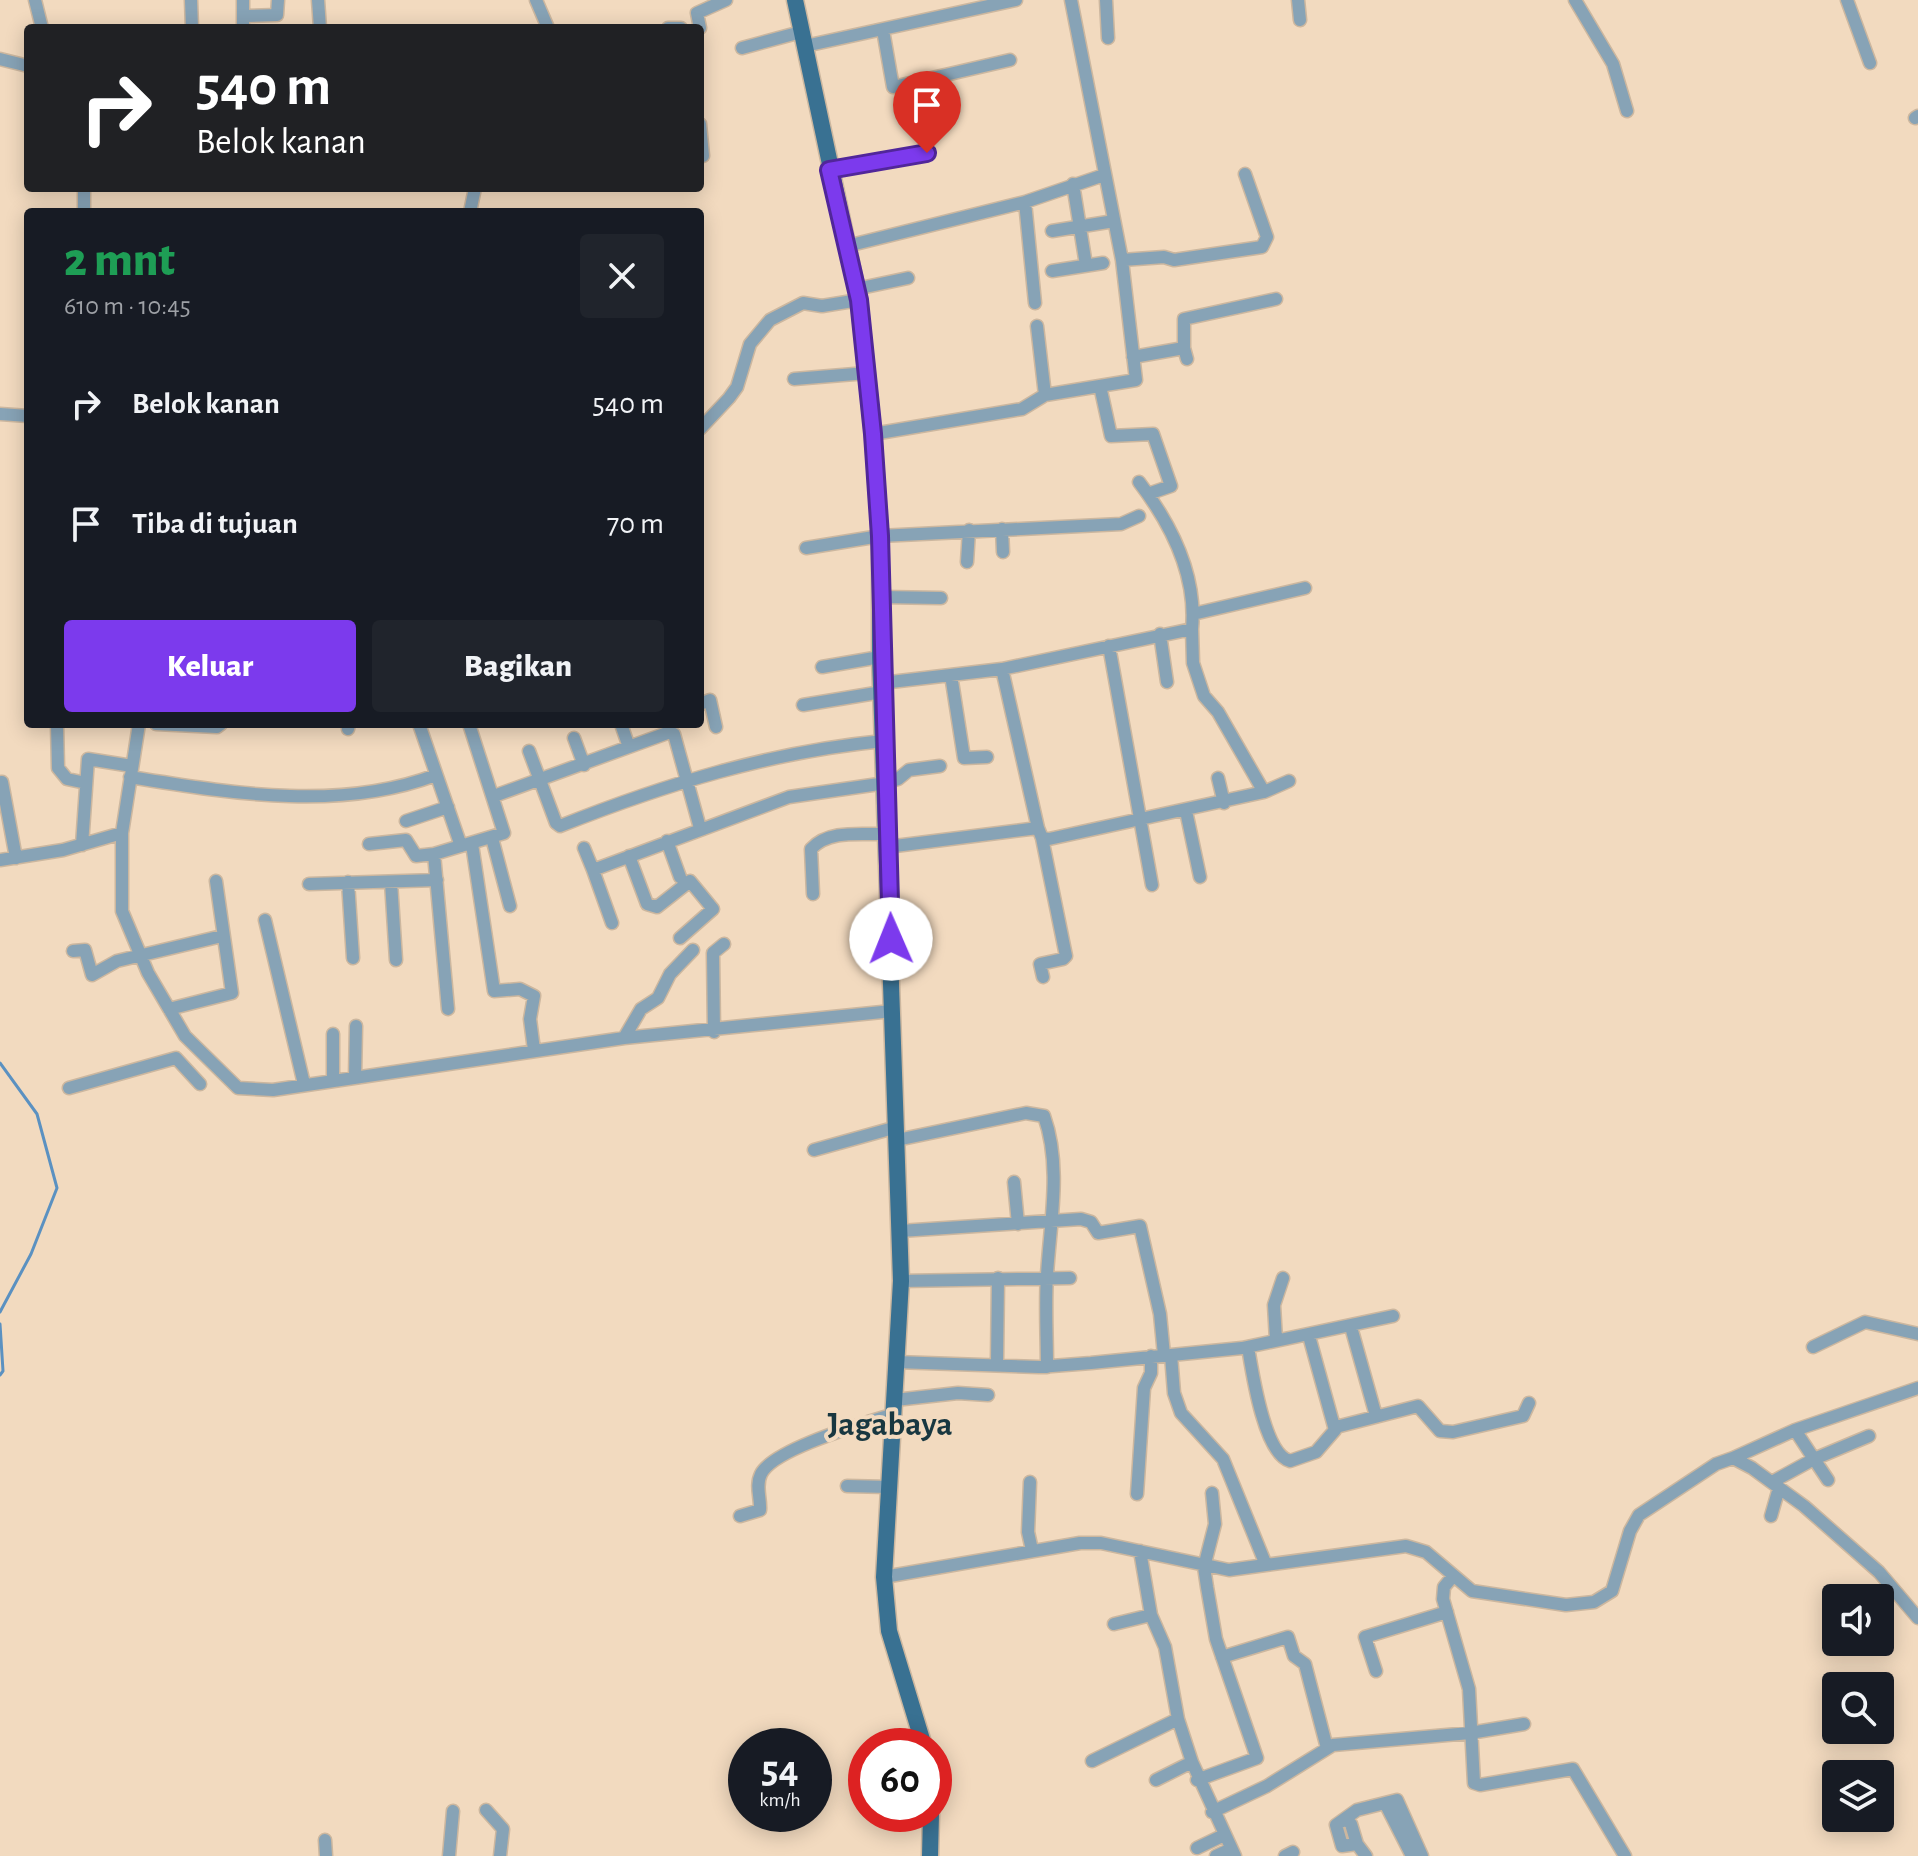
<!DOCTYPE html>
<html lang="id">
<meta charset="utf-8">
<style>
:root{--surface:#171b24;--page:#20242c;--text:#f1f3f6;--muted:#9ea1a6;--accent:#7c3aed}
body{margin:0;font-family:"Alegreya Sans",sans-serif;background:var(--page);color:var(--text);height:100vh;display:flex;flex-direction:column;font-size:30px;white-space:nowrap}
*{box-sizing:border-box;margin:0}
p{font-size:26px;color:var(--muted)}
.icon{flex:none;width:44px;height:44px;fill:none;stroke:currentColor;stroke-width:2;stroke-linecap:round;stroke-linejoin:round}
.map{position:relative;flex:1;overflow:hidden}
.drawer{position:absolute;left:24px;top:208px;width:680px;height:520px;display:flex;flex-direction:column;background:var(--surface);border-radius:8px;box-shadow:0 4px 20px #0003}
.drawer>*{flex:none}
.guide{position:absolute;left:24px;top:24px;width:680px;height:168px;border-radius:8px;box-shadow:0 4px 20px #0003;background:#202124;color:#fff;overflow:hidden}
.fabs{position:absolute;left:1822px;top:1584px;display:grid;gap:16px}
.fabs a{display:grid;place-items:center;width:72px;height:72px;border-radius:8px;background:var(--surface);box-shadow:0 4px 20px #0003;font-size:40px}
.speed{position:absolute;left:728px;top:1728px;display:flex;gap:16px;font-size:40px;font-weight:700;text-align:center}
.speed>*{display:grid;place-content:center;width:104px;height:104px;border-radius:50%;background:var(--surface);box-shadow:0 4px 20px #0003;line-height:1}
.speed small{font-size:20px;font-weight:400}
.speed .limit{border:12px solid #d22;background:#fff;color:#111}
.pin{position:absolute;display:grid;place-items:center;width:68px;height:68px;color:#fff;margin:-82px -34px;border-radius:50% 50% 50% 0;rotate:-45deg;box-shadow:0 0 8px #0007}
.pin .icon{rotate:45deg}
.me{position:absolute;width:88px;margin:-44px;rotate:359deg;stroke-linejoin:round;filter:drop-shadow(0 0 6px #0008)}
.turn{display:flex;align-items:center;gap:28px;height:168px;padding:0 40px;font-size:36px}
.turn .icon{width:104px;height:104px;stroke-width:2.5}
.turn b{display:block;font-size:56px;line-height:68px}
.round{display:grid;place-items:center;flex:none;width:84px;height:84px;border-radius:8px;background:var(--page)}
.headline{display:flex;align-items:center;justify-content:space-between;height:136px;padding:0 40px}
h1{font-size:48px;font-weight:800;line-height:60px;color:#1e9e55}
.action{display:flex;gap:16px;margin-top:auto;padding:16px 40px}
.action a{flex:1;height:92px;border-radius:8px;background:var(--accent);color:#fff;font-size:32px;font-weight:800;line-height:92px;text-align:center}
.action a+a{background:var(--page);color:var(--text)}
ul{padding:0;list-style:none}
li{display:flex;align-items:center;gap:24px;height:120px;padding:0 40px}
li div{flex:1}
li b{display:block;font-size:30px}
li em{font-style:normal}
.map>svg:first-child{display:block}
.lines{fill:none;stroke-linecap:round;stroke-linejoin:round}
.stream{stroke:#5b91c1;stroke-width:3}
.minor-casing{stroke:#ccb79f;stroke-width:15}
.major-casing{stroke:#ccb79f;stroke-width:19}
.minor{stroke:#87a3b6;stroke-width:12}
.major{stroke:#397192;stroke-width:16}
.route-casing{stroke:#51269a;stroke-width:20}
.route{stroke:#7c3aed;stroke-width:14}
.labels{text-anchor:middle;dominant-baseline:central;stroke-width:8;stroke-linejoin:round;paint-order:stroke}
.quarter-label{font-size:34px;font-weight:bold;fill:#183740;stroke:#f2dabf}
</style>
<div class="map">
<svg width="1918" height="1856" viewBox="0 0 1918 1856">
<rect width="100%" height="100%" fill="#f2dabf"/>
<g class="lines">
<!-- stream -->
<path class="stream" d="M0,1063L37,1114L57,1188L31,1254L0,1312
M0,1324L3,1371L0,1375"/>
<defs>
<path id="minor" d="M35,0L42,28
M191,0L192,28
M243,0V28
M318,0L320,28
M536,0L548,28
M1106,0L1108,38
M1298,0L1300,20
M1575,0L1613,64L1627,111
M1847,0L1870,63
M244,16L277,15L278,0
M668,28H681
M700,28L697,13L726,0
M883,30L893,87L1010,60
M805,46L1016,0
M742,48L801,32
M0,59L28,66
M1915,118L1918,116
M700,124L703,156
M829,170L927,153
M1073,184L1086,265
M1025,202L1035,303
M84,212V188
M470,212L475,188
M1052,231L1108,222
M847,246L1025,202L1104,175
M1122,260L1164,257L1174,260L1262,247L1267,237L1245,174
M1052,271L1103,263
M856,289L908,278
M1037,326L1045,395L1136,380L1122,260L1071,0
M1184,348V319L1276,299
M1133,357L1184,348L1187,359
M794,379L867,373
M1100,386L1111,436L1153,434L1171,486L1148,494
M0,414L28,416
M700,429L729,398L737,387L750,344L770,320L803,303L822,306L859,300
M873,434L1022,409L1045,395
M1139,482C1171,524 1197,575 1192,629
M1002,529L1003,552
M806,548L880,536L1121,524L1139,516
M967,562L969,530
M882,597L941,598
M1193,614L1305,588
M1160,634L1167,682
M1109,646L1152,885
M822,667L880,657
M1002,669L1038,828
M951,675L964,758L987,757
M882,683L1002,669L1192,629L1193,663L1204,696L1218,712L1264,792L1289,781
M700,704L710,700L716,727
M803,705L882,692
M57,724L58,768L67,779L86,783
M139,724L122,833V911L148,973L185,1036L238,1088L273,1090L624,1038L892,1011
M156,724L217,727L221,724
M419,724L461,846
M622,727L629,747
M348,729L349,724
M574,738L584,765
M529,751L556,823L560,826C666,784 770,752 883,741
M130,777C231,793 338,812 436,775
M1218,778L1224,803
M2,782L16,858
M494,796L670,732L674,734L700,828
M1186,811L1200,877
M406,821L448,807
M492,838L510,906
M1042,838L1066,956L1063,959L1040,964L1043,977
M667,841L680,877
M369,844L406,840L416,856L434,854
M472,844L494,991L520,989L534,996L530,1019L534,1050
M82,845L88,759L132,766
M887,847L1038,828L1042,838L1049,839L1264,792
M584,848L593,870
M629,856L647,904L657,907L690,881L713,909L680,938
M0,860L63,850L122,833
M348,882L353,958
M391,882L396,960
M309,884L437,880
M813,894L811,849C829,829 862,835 886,834
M265,920L304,1084
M612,923L593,870L789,797L886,783L898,779L909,770L940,766
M73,951L85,950L92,975L117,961L222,936
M169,1009L232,993L216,881
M448,1009L434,854L504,833L469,724
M714,1032L713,953L724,944
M624,1038L641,1009L658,998L670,974L693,950
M355,1077L356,1026
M333,1080V1034
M69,1088L176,1058L200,1084
M897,1140L1026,1113L1044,1116C1062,1166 1050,1223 1047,1275C1045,1305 1047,1337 1047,1367
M814,1150L897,1127
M1014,1182L1018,1224
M900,1231L1081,1219L1091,1222L1098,1233L1140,1226L1160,1314L1164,1355
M901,1281L1070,1278
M1351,1327L1376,1416
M1276,1340L1274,1305L1283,1278
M1248,1347C1252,1371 1264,1454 1290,1461L1316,1452L1335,1430L1309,1336
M1813,1347L1865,1322L1918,1334
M1171,1355L1174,1393L1181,1413L1223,1459L1266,1565
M896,1362L1039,1367L1091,1363L1242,1348L1393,1316
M997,1363L998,1278
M895,1400L958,1393L988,1395
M1336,1427L1418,1406L1440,1431L1453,1432L1523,1416L1529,1403
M1869,1436L1814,1459L1795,1430L1918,1388
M1733,1458L1795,1430
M1030,1482L1028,1532L1032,1550
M1772,1482L1814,1459L1828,1480
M847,1486L889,1487
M1137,1494L1144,1388L1151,1373V1356
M740,1516L760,1510C761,1498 755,1486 761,1474C773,1449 867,1422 895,1414
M1771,1516L1779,1488
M1140,1551L1151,1615L1165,1647L1178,1719L1192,1762L1235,1856
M1453,1576L1444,1587L1443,1599L1469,1689L1474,1783L1480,1785L1573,1769L1625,1856
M884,1577L1080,1543H1101L1229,1570L1406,1546L1426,1552L1472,1591L1566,1605L1594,1602L1612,1591L1630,1531L1639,1515L1716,1464L1733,1458L1752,1468L1804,1506L1879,1572L1918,1618
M1114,1624L1151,1615
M1222,1657L1288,1637L1294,1656L1305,1664L1327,1748
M1376,1671L1365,1637L1447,1612
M1092,1761L1178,1719
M1156,1780L1192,1762
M1197,1780L1257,1758L1216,1639L1207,1587L1204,1567L1215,1524L1212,1493
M486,1810L503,1829L500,1856
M1212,1812L1267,1786L1333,1745L1470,1733L1524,1724
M1345,1819L1351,1824L1357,1844
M325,1840L326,1856
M1197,1848L1224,1835
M449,1856L453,1811
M1216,1856L1231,1849
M1285,1856L1293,1852
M1366,1856L1357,1844L1342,1846L1336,1825L1357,1810L1385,1803
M1412,1856L1385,1803L1397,1800L1422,1856"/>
<path id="major" d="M795,0L859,300L873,434L880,536V657L901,1281L884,1577L889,1631L924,1746
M930,1856L931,1814"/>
</defs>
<!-- minor casing -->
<use href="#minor" class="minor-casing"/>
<!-- major casing -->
<use href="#major" class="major-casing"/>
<!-- minor -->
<use href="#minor" class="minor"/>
<!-- major -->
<use href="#major" class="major"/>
</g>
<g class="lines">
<defs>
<path id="route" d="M891,939L880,536L873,434L859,300L829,170L927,153"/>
</defs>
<!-- route casing -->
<use href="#route" class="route-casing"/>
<!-- route -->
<use href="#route" class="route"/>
</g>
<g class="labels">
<!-- quarter labels -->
<g class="quarter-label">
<text x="890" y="1425">Jagabaya</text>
</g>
</g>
</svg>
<div class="fabs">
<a><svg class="icon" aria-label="sound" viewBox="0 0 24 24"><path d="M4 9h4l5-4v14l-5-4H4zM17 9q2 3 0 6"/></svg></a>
<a><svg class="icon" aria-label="search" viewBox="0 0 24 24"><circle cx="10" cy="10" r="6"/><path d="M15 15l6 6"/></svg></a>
<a><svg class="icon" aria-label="layers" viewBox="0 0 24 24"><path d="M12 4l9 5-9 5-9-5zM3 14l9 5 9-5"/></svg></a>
</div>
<div class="speed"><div>54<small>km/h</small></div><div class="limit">60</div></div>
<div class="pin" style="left:927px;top:153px;background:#d93025"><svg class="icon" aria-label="arrive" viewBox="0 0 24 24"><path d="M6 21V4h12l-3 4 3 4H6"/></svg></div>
<svg class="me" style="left:891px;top:939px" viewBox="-20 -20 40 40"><circle r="19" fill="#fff"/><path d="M0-13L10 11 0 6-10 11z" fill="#7c3aed"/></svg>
<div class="guide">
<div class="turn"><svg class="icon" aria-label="right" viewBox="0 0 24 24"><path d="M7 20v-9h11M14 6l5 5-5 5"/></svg><div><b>540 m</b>Belok kanan</div></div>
</div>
<section class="drawer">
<div class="headline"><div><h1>2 mnt</h1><p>610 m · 10:45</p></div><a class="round"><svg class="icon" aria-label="close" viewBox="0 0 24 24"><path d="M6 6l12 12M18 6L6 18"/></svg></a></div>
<ul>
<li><svg class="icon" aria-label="right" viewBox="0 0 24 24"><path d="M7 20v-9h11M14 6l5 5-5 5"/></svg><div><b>Belok kanan</b></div><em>540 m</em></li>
<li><svg class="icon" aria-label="arrive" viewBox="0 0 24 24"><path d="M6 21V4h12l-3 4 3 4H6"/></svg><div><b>Tiba di tujuan</b></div><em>70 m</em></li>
</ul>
<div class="action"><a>Keluar</a><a>Bagikan</a></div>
</section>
</div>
